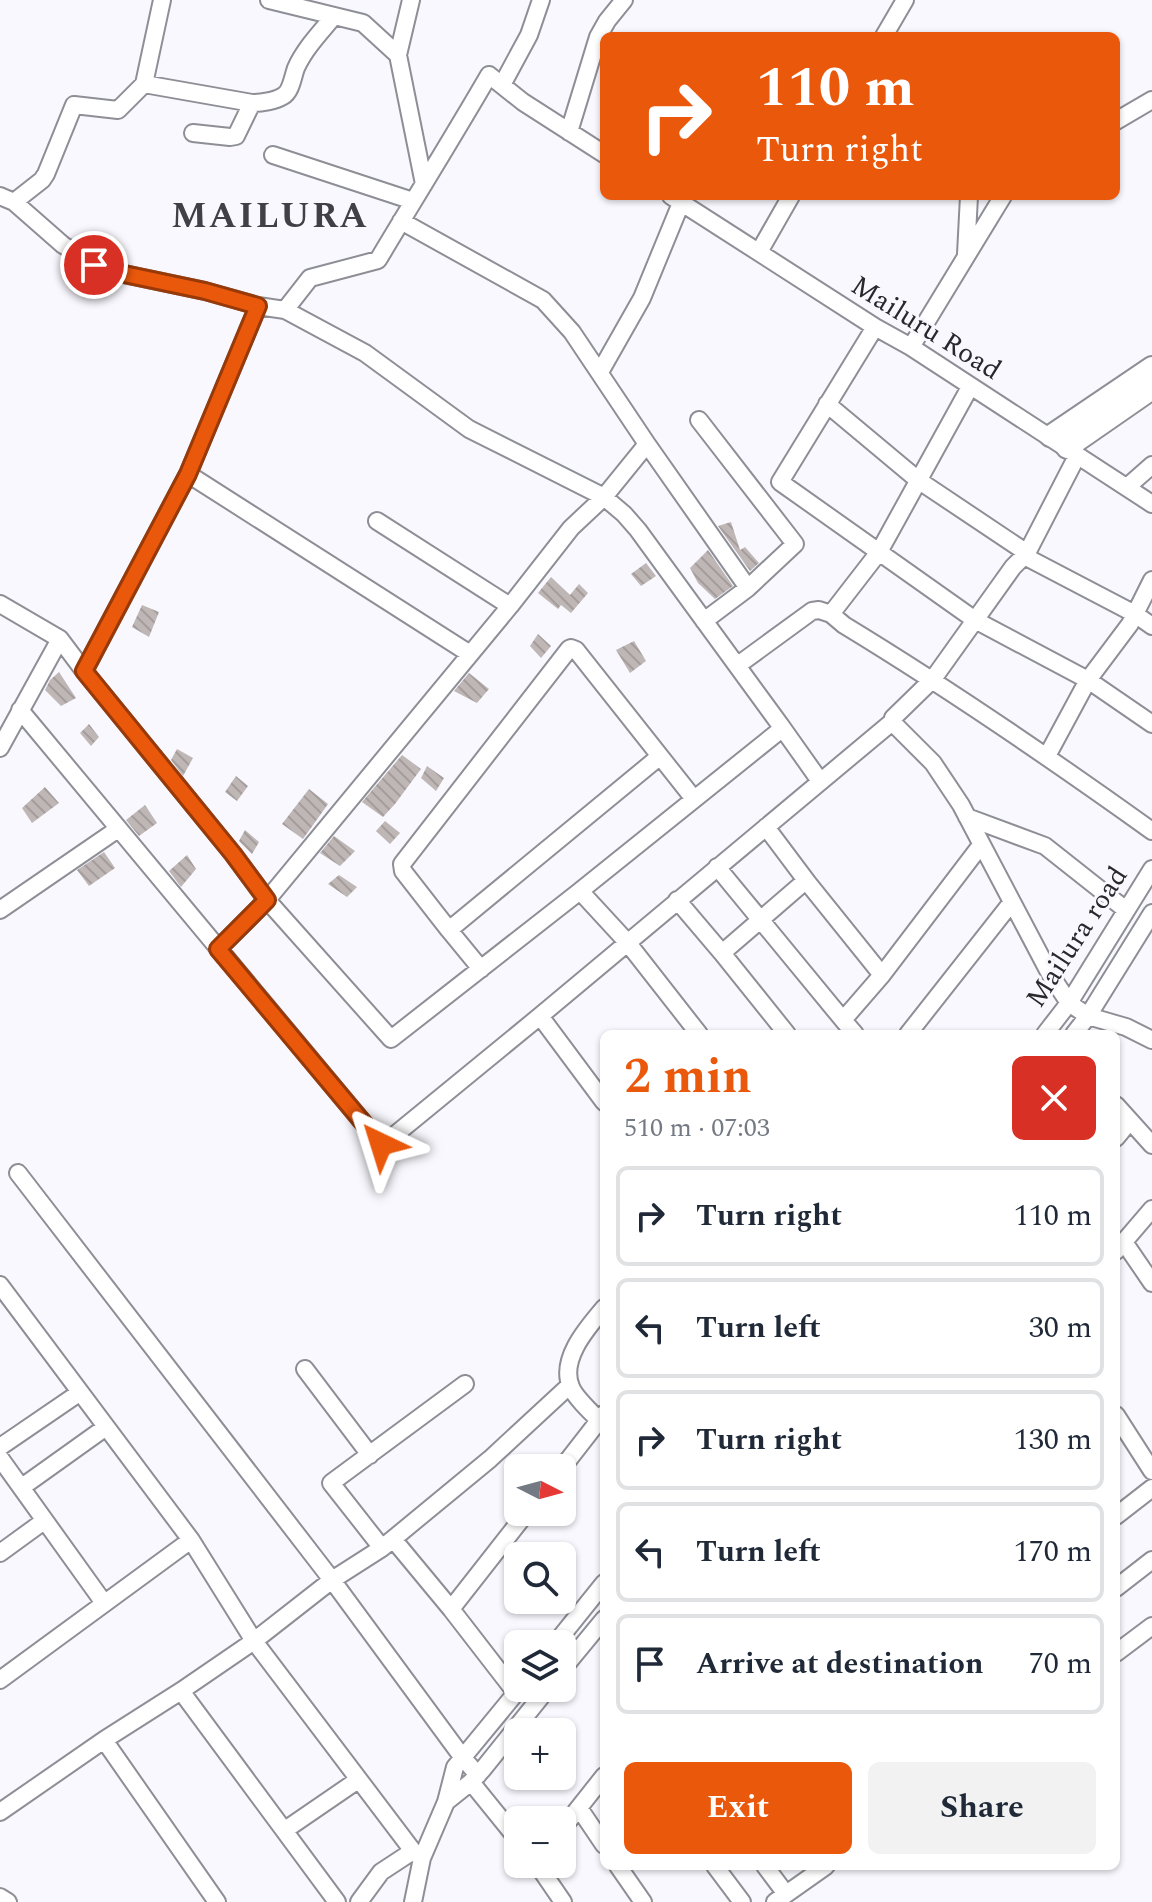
<!DOCTYPE html>
<meta charset="utf-8">
<style>
:root{--surface:#fff;--page:#f2f2f3;--text:#1f2937;--muted:#747a83;--line:#e0e1e3;--accent:#ea580c}
body{margin:0;font-family:Spectral,serif;background:var(--page);color:var(--text);height:100vh;display:flex;flex-direction:column;font-size:30px;white-space:nowrap}
*{box-sizing:border-box;margin:0}
p{font-size:26px;color:var(--muted)}
.icon{flex:none;width:44px;height:44px;fill:none;stroke:currentColor;stroke-width:2;stroke-linecap:round;stroke-linejoin:round}
.map{position:relative;flex:1;overflow:hidden}
.side{position:absolute;left:600px;top:1030px;width:520px;height:840px;display:flex;flex-direction:column;background:var(--surface);border-radius:12px;box-shadow:0 2px 6px #0004}
.side>*{flex:none}
.banner{position:absolute;left:600px;top:32px;width:520px;height:168px;border-radius:12px;box-shadow:0 2px 6px #0004;background:#ea580c;color:#fff;overflow:hidden}
.needle{width:52px;rotate:96deg}
.controls{position:absolute;left:504px;top:1454px;display:grid;gap:16px}
.controls a{display:grid;place-items:center;width:72px;height:72px;border-radius:12px;background:var(--surface);box-shadow:0 2px 6px #0004;font-size:40px}
.pin{position:absolute;display:grid;place-items:center;width:68px;height:68px;color:#fff;margin:-34px;border:4px solid #fff;border-radius:50%;box-shadow:0 2px 8px #0007}
.me{position:absolute;width:88px;margin:-44px;rotate:319deg;stroke-linejoin:round;filter:drop-shadow(0 0 6px #0008)}
.turn{display:flex;align-items:center;gap:28px;height:168px;padding:0 24px;font-size:36px}
.turn .icon{width:104px;height:104px;stroke-width:2.5}
.turn b{display:block;font-size:56px;line-height:68px}
.round{display:grid;place-items:center;flex:none;width:84px;height:84px;border-radius:12px;background:var(--page)}
.summary{display:flex;align-items:center;justify-content:space-between;height:136px;padding:0 24px}
h1{font-size:48px;font-weight:700;line-height:60px;color:var(--accent)}
.button{display:flex;gap:16px;margin-top:auto;padding:16px 24px}
.button a{flex:1;height:92px;border-radius:12px;background:var(--accent);color:#fff;font-size:32px;font-weight:700;line-height:92px;text-align:center}
.button a+a{background:var(--page);color:var(--text)}
ul{padding:0;list-style:none}
li{display:flex;align-items:center;gap:24px;height:100px;margin:0 16px 12px;padding:0 8px;border:4px solid var(--line);border-radius:12px}
li div{flex:1}
li b{display:block;font-size:30px}
li em{font-style:normal}
.map>svg:first-child{display:block}
.building{fill:url(#building-back-hatch)}
.lines{fill:none;stroke-linecap:round;stroke-linejoin:round}
.minor-casing{stroke:#8e8f96;stroke-width:20}
.major-casing{stroke:#8e8f96;stroke-width:24}
.minor{stroke:#fff;stroke-width:16}
.major{stroke:#fff;stroke-width:20}
.route-casing{stroke:#983908;stroke-width:20}
.route{stroke:#ea580c;stroke-width:14}
.labels{text-anchor:middle;dominant-baseline:central;stroke-width:6;stroke-linejoin:round;paint-order:stroke}
.street-label{font-size:28px;fill:#29292c;stroke:#f8f8fe}
.district-label{font-size:36px;font-weight:bold;letter-spacing:2px;fill:#404046;stroke:#f8f8fe}
</style>
<div class="map">
<svg width="1152" height="1902" viewBox="0 0 1152 1902">
<defs>
<pattern id="building-back-hatch" width="6" height="6" patternUnits="userSpaceOnUse" patternTransform="scale(2)"><rect width="6" height="6" fill="#bfb7b5"/><path d="M-1 5l2 2M0 0l6 6M5-1l2 2" fill="none" stroke="#a49d9c"/></pattern>
</defs>
<rect width="100%" height="100%" fill="#f8f8fe"/>
<!-- building -->
<path class="building" d="M731,522L740,550L745,547L759,563L750,571L718,526Z
M708,550L733,586L715,599L698,583L690,568Z
M646,563L656,576L641,586L631,574Z
M551,577L570,595L579,584L588,593L571,613L561,605L558,609L538,593Z
M142,605L159,612L149,637L132,627Z
M538,634L551,646L541,658L530,646Z
M634,641L646,661L630,673L616,650Z
M59,672L76,698L61,706L45,690L50,680Z
M469,673L489,689L477,703L454,691Z
M89,724L99,737L91,746L80,733Z
M177,749L193,758L183,776L171,760Z
M402,755L421,769L395,804L383,817L362,802Z
M427,766L444,778L436,791L421,778Z
M236,776L248,786L237,801L225,792Z
M45,787L59,803L32,823L22,808Z
M309,789L328,804L303,839L282,824Z
M145,805L157,823L139,836L126,820Z
M385,821L400,833L390,844L376,831Z
M245,830L259,842L252,854L239,841Z
M334,836L355,851L340,866L320,853Z
M104,852L115,868L89,886L77,870Z
M187,855L196,869L181,887L169,871Z
M339,875L357,887L347,897L328,884Z"/>
<g class="lines">
<defs>
<path id="minor" d="M269,0L363,23L398,55L424,184
M884,36L905,0
M398,55L411,0
M144,84L252,103C261,103 275,101 283,96C291,92 293,76 296,68C305,48 321,32 334,16
M502,85L529,35L541,0
M1116,121L1152,100
M569,132L598,37L607,21L624,0
M193,133L230,137L236,136L252,103
M273,155L413,201
M0,196L14,202L63,245L105,270L205,291L258,306L285,310L365,353L469,429L604,497L624,514L638,530L781,726L778,732L580,891
M671,196L875,327L911,347L1152,504
M14,202L42,180L46,174L74,105L118,110L144,84L162,0
M401,221L543,300L572,332L647,444L748,588
M759,252L791,196
M966,254L969,196
M258,306L188,474L470,654
M285,310L310,278L378,260C415,198 453,137 489,75L523,102L604,154
M875,327L780,482L975,620L1088,680L1152,724
M911,347L1003,196
M600,372L642,298L681,203
M970,387L879,552L831,614L844,625C951,690 1050,758 1152,831
M827,404L918,480L1027,553L1026,557L1135,614L1152,626
M699,420L795,544L748,588L704,621
M1077,456L1027,553L1013,567L933,679L893,718L892,722L933,763L961,805L1050,974L1069,1003L1088,1016L1126,1027L1152,1040
M1127,487L1152,465
M377,521L510,606
M0,604L60,639L84,671L188,474
M738,665L812,611L819,610L831,614
M84,671L233,854L267,900L391,1039L580,891L627,942L699,1034
M20,710L381,1144L385,1143L540,1016L892,722
M781,726L820,781
M0,748L60,639
M1047,756L1088,680L1130,624L1152,580
M967,817L1045,846L1126,910
M766,827L808,883
M717,867L843,1020
M677,900L722,953L787,1034
M0,910L118,829
M449,930L659,757
M218,949L267,900L510,606L571,528L604,497L647,444
M722,953L803,883H808L882,975
M481,969L449,930L403,871L402,864L569,649L571,648L576,650L694,799
M540,1016L604,1102
M855,1034L843,1020L882,975L981,845
M908,1034L1012,902
M1045,1034L1069,1003L1152,869
M1074,1034L1088,1016L1152,913
M1116,1105L1152,1145
M1116,1138L1130,1121
M18,1173L332,1580L463,1758L478,1775
M1124,1242L1152,1283
M1116,1251L1152,1209
M0,1285L191,1540L254,1641L413,1851
M604,1308C588,1327 559,1359 571,1387C575,1398 595,1416 604,1425
M305,1369L370,1455
M1116,1415L1152,1471
M0,1447L79,1393
M0,1458L104,1603
M562,1468L604,1414
M22,1487L106,1427
M1116,1516L1152,1488
M393,1539L451,1609
M382,1548L331,1483L465,1384
M0,1553L44,1521
M1116,1588L1152,1560
M555,1644L604,1583
M1116,1653L1152,1626
M562,1670L604,1619
M0,1680L191,1540
M181,1691L337,1902
M516,1693L451,1609L527,1512
M104,1740L217,1902
M471,1782L518,1840
M446,1802L471,1782L483,1769L548,1688
M579,1808L604,1845
M0,1812L104,1740L181,1691L254,1641L332,1580L382,1548L490,1459L570,1385
M562,1829L604,1776
M285,1830L358,1780
M537,1864L563,1902
M618,1866L643,1902
M715,1866L742,1902
M765,1866L786,1894
M0,1897L8,1902
M359,1902L381,1872L413,1851L419,1856
M413,1902L422,1858L446,1802L455,1767L520,1688
M775,1902L826,1866"/>
<path id="major" d="M1050,436L1152,367
M1067,448L1152,389"/>
</defs>
<!-- minor casing -->
<use href="#minor" class="minor-casing"/>
<!-- major casing -->
<use href="#major" class="major-casing"/>
<!-- minor -->
<use href="#minor" class="minor"/>
<!-- major -->
<use href="#major" class="major"/>
</g>
<g class="lines">
<defs>
<path id="route" d="M94,265L105,270L205,291L258,306L188,474L84,671L233,854L267,900L218,949L381,1144"/>
</defs>
<!-- route casing -->
<use href="#route" class="route-casing"/>
<!-- route -->
<use href="#route" class="route"/>
</g>
<g class="labels">
<!-- street labels -->
<g class="street-label">
<text transform="translate(926 328) rotate(32)">Mailuru Road</text>
<text transform="translate(1077 937) rotate(-57)">Mailura road</text>
</g>
<!-- district labels -->
<g class="district-label">
<text x="270" y="216">MAILURA</text>
</g>
</g>
</svg>
<div class="controls">
<a><svg class="needle" viewBox="-14 -14 28 28"><path d="M0-13l5 13h-10z" fill="#e53935"/><path d="M0 13l5-13h-10z" fill="#747a83"/></svg></a>
<a><svg class="icon" aria-label="search" viewBox="0 0 24 24"><circle cx="10" cy="10" r="6"/><path d="M15 15l6 6"/></svg></a>
<a><svg class="icon" aria-label="layers" viewBox="0 0 24 24"><path d="M12 4l9 5-9 5-9-5zM3 14l9 5 9-5"/></svg></a>
<a>+</a>
<a>−</a>
</div>
<div class="pin" style="left:94px;top:265px;background:#d93025"><svg class="icon" aria-label="arrive" viewBox="0 0 24 24"><path d="M6 21V4h12l-3 4 3 4H6"/></svg></div>
<svg class="me" style="left:381px;top:1144px" viewBox="-20 -20 40 40"><path d="M0-17L14 15 0 8-14 15z" fill="#ea580c" stroke="#fff" stroke-width="4"/></svg>
<div class="banner">
<div class="turn"><svg class="icon" aria-label="right" viewBox="0 0 24 24"><path d="M7 20v-9h11M14 6l5 5-5 5"/></svg><div><b>110 m</b>Turn right</div></div>
</div>
<section class="side">
<div class="summary"><div><h1>2 min</h1><p>510 m · 07:03</p></div><a class="round" style="background:#d93025;color:#fff"><svg class="icon" aria-label="close" viewBox="0 0 24 24"><path d="M6 6l12 12M18 6L6 18"/></svg></a></div>
<ul>
<li><svg class="icon" aria-label="right" viewBox="0 0 24 24"><path d="M7 20v-9h11M14 6l5 5-5 5"/></svg><div><b>Turn right</b></div><em>110 m</em></li>
<li><svg class="icon" aria-label="left" viewBox="0 0 24 24"><path d="M17 20v-9H6M10 6l-5 5 5 5"/></svg><div><b>Turn left</b></div><em>30 m</em></li>
<li><svg class="icon" aria-label="right" viewBox="0 0 24 24"><path d="M7 20v-9h11M14 6l5 5-5 5"/></svg><div><b>Turn right</b></div><em>130 m</em></li>
<li><svg class="icon" aria-label="left" viewBox="0 0 24 24"><path d="M17 20v-9H6M10 6l-5 5 5 5"/></svg><div><b>Turn left</b></div><em>170 m</em></li>
<li><svg class="icon" aria-label="arrive" viewBox="0 0 24 24"><path d="M6 21V4h12l-3 4 3 4H6"/></svg><div><b>Arrive at destination</b></div><em>70 m</em></li>
</ul>
<div class="button"><a>Exit</a><a>Share</a></div>
</section>
</div>
